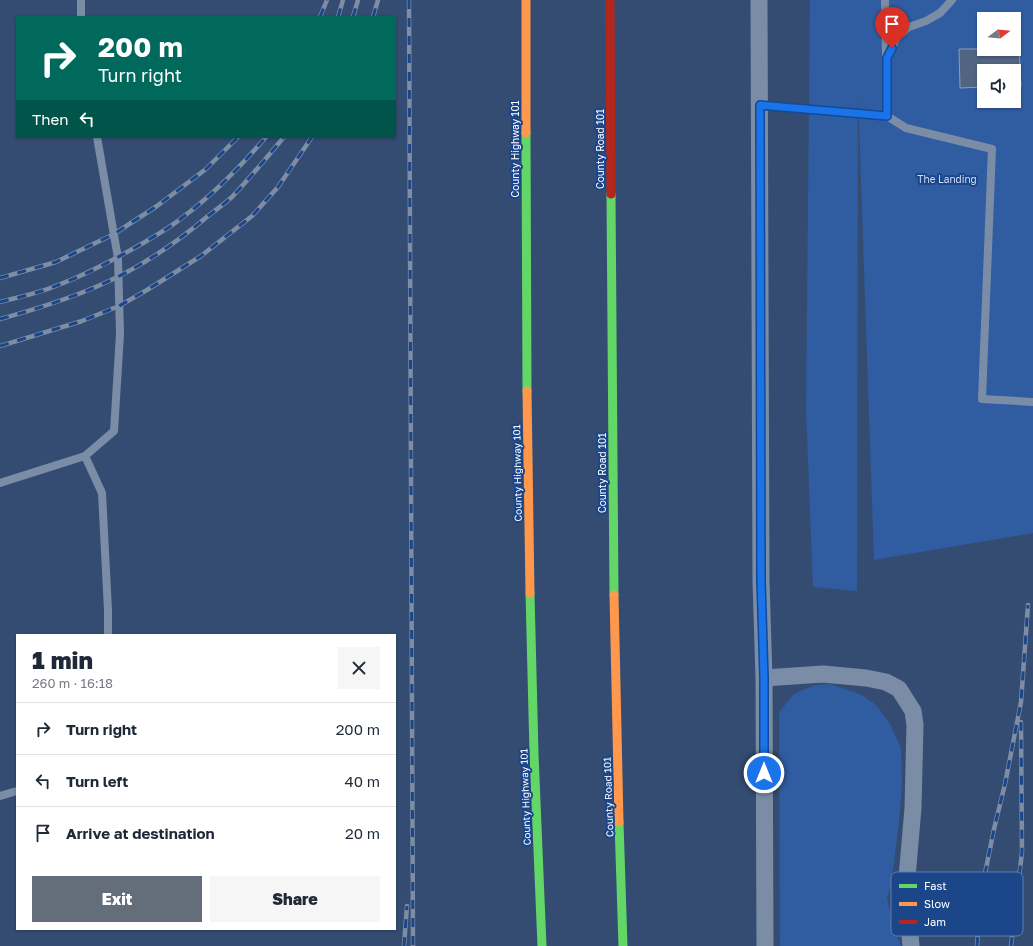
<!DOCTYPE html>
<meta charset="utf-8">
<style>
:root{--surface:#fff;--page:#f6f6f7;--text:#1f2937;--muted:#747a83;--line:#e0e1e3;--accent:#646d7a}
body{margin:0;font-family:"Golos Text",sans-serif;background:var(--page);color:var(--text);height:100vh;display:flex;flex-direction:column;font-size:15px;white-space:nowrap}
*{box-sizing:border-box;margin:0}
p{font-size:13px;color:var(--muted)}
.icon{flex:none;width:22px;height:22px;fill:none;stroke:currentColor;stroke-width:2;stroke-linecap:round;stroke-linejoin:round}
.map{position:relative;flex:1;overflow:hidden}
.side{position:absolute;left:16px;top:634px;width:380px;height:296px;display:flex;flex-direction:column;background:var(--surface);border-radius:0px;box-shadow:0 1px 3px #0004}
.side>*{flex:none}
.top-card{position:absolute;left:16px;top:16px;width:380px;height:122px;border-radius:0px;box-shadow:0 1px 3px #0004;background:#00695c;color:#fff;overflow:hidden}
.needle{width:26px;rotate:74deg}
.tools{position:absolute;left:977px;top:12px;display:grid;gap:8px}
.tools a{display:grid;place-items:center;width:44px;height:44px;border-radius:0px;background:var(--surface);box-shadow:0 1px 3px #0004;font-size:20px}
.pin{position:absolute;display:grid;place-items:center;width:34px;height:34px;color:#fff;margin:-41px -17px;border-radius:50% 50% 50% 0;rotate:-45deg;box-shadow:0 0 4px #0007}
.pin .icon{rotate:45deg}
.me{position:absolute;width:44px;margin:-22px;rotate:0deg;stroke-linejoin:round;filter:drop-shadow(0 0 3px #0008)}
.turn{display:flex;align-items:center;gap:14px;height:84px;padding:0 16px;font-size:18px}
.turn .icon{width:52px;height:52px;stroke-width:2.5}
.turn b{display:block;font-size:28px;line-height:34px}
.then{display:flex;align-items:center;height:38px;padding:0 16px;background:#0003;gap:8px;font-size:15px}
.round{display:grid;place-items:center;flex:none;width:42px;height:42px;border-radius:0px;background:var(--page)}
.summary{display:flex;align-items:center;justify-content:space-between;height:68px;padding:0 16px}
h1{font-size:24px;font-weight:800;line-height:30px}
.button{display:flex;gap:8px;margin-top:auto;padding:8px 16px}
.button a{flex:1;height:46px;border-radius:0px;background:var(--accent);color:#fff;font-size:16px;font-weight:800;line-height:46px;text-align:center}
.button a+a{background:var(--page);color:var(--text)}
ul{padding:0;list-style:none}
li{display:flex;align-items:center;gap:12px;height:52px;padding:0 16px;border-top:1px solid var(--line)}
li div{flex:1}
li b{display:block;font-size:15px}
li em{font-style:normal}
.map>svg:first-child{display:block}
.green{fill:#305ca1;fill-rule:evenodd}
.building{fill:#516481;stroke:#909eb4}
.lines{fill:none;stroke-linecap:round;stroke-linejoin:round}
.lane{stroke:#7b8da6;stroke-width:8}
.street{stroke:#7b8da6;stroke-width:17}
.fast{stroke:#63d668;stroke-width:9}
.slow{stroke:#ff974d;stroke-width:9}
.jam{stroke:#b3261e;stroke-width:9}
.rail-casing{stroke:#7c8da4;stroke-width:4.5}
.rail{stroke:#1b468a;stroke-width:3;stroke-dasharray:9;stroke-linecap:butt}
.route-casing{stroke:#114b97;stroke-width:10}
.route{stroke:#1a73e8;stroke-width:7}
.labels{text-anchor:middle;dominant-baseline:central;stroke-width:4;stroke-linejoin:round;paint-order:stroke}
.street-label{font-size:10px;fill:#fff;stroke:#1b468a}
.park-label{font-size:10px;fill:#ccdef9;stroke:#1b468a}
.key{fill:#1b468a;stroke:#5f7ead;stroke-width:1}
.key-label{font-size:11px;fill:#fff}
</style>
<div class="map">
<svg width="1033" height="946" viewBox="0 0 1033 946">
<rect width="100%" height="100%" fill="#344c71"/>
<!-- green -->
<path class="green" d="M810,0H1033V533L874,560L858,95L857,591L813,587L806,410ZM984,19H1014V49H984ZM984,71H1014V101H984Z
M831,684L862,695L876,705L889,722L901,748L902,784L899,823L891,885L887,898L892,921L901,946H780L779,712L794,694L815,685Z"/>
<!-- building -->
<path class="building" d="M1014,47H1019L1021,86H1014V71H984V87L960,88L959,49H1014Z"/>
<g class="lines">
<!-- lane -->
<path class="lane" d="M81,0V17
M888,56L897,37L909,27L926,21L940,13L952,0
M760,105L887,116L885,0
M887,116L906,128L992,149L982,399L1033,402
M85,456L102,493L108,610V635
M0,483L85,456L114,431L120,334L118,258L97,137
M0,796L17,791"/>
<!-- street -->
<path class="street" d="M759,0L761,581L764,678L823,674L866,678L886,682L899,689L913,711L915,725L913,808L906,889L911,946
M764,678L765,946"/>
<!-- fast -->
<path class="fast" d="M526,133L527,391
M611,194L614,595
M530,593L534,754L542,946
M619,822L623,946"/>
<!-- slow -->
<path class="slow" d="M526,0V133
M527,391L530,593
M614,595L619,822"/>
<!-- jam -->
<path class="jam" d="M610,0L611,194"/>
<defs>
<path id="rail" d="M409,0L413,946
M320,17L327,0
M338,17L343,0
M353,17L358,0
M373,17L378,0
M0,278L56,262L114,234L157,206L206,169L238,137
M0,302C19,297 40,293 58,285C88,274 117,258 145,242C158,234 171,227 183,217C214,194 241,166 266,137
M0,319C33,310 66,300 98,286C138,269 175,244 208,216C216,210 224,204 232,197C250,178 267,157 284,137
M0,346L82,321L119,306L147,290L201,256L252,216L278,187L312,137
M404,946L407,906
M977,946L981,893L994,829L1005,784L1021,702L1028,605
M1011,946L1022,852L1021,722"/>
</defs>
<!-- rail casing -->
<use href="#rail" class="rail-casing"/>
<!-- rail -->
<use href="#rail" class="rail"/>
</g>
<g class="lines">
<defs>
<path id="route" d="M764,773V678L761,580L760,105L887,116V58L892,48"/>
</defs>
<!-- route casing -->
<use href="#route" class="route-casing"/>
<!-- route -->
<use href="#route" class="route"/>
</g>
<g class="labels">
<!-- street labels -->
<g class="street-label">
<text transform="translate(515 149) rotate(-90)">County Highway 101</text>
<text transform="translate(600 149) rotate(-90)">County Road 101</text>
<text transform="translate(517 473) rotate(-91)">County Highway 101</text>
<text transform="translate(602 473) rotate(-90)">County Road 101</text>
<text transform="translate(525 797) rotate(-92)">County Highway 101</text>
<text transform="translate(608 797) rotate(-92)">County Road 101</text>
</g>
<!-- park labels -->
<g class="park-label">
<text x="947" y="179">The Landing</text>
</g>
</g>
<!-- legend -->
<rect x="891" y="872" width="132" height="64" rx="6" class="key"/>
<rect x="899" y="884" width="18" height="4" fill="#63d668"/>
<rect x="899" y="902" width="18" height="4" fill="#ff974d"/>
<rect x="899" y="920" width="18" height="4" fill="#b3261e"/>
<g class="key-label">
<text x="924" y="890">Fast</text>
<text x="924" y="908">Slow</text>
<text x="924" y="926">Jam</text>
</g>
</svg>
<div class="tools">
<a><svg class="needle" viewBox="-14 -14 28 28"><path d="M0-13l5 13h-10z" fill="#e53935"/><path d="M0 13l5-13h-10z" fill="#747a83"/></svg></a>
<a><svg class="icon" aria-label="sound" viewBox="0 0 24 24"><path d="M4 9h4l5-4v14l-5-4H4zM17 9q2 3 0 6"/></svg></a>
</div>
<div class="pin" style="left:892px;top:48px;background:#d93025"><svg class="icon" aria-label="arrive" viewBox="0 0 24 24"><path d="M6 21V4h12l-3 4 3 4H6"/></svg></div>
<svg class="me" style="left:764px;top:773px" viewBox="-20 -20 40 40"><circle r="17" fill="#1a73e8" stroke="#fff" stroke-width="3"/><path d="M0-11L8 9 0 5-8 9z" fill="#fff"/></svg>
<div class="top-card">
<div class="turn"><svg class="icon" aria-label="right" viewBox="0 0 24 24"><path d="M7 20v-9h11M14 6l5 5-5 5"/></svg><div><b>200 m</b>Turn right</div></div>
<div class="then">Then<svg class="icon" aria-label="left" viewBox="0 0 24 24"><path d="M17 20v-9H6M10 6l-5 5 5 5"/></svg></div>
</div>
<section class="side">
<div class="summary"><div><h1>1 min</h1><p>260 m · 16:18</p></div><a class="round"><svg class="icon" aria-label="close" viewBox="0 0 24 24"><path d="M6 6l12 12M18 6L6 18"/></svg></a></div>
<ul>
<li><svg class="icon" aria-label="right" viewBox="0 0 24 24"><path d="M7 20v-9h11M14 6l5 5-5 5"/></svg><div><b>Turn right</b></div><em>200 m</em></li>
<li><svg class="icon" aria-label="left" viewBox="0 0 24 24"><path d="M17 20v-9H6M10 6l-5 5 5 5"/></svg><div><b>Turn left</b></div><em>40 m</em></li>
<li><svg class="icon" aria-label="arrive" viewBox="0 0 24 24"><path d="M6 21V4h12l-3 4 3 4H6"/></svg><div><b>Arrive at destination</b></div><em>20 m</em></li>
</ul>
<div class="button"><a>Exit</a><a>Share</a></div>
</section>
</div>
